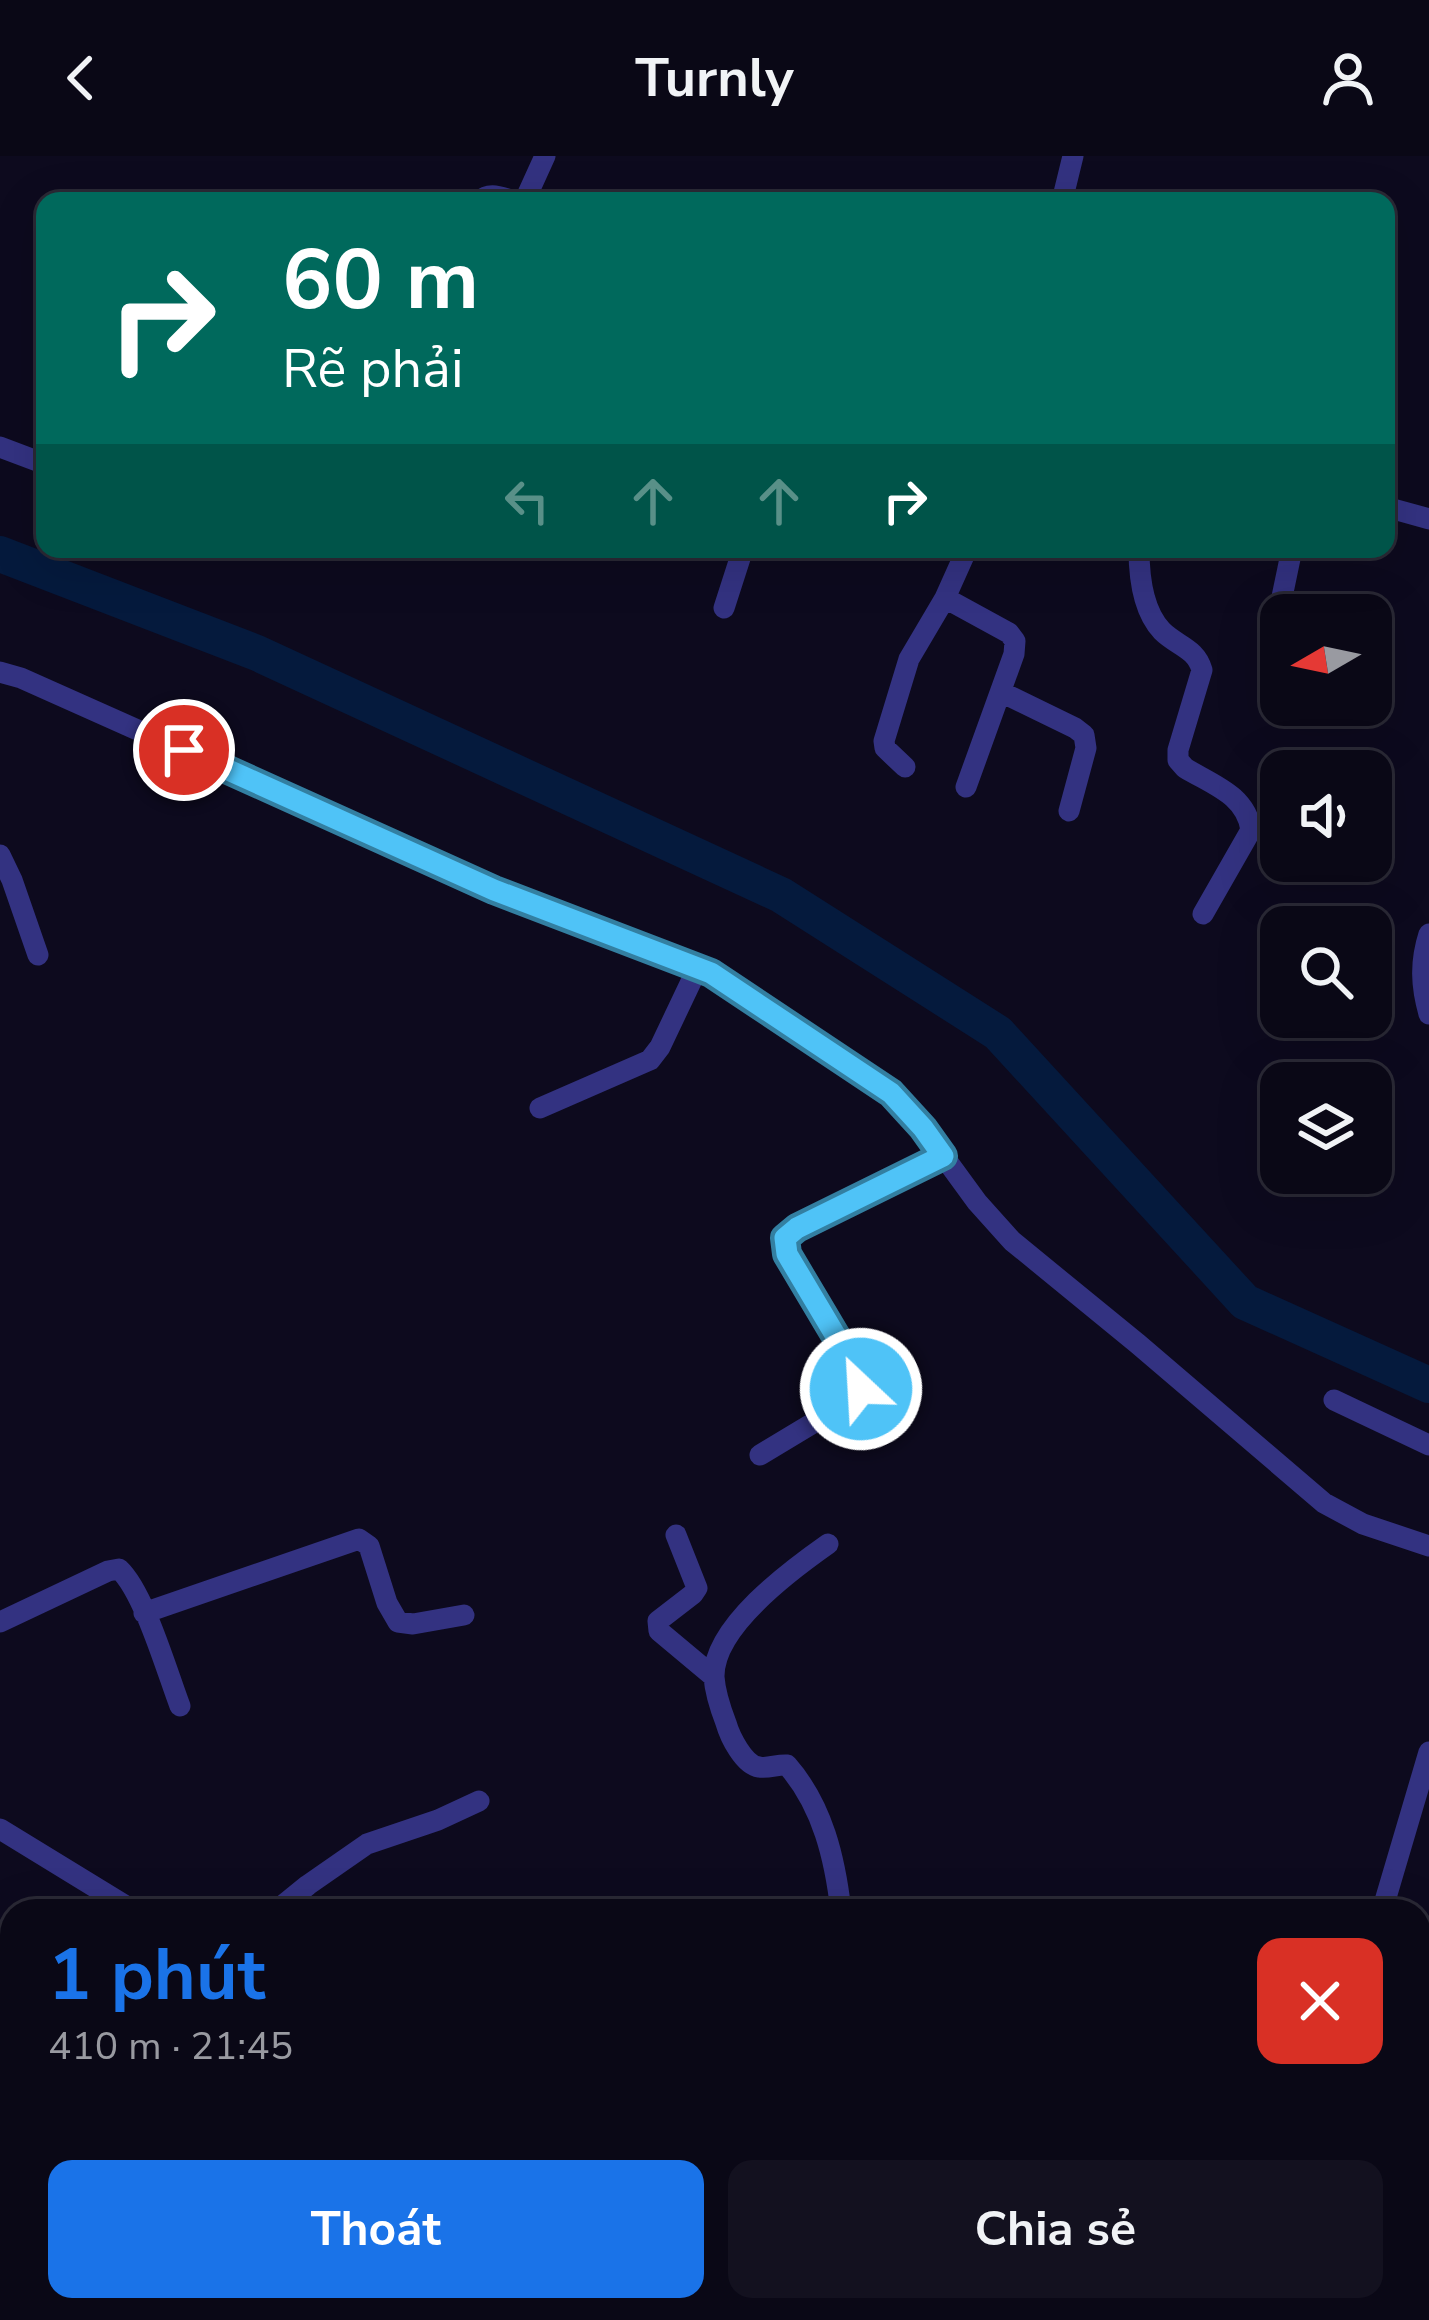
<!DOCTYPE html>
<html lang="vi">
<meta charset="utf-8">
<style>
:root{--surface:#0a0816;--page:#13111f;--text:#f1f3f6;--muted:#999aa1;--line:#2a2935;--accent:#1a73e8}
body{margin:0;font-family:"Nunito Sans",sans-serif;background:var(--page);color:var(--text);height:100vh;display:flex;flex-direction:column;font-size:45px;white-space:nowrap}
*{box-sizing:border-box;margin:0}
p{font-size:39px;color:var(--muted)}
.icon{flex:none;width:66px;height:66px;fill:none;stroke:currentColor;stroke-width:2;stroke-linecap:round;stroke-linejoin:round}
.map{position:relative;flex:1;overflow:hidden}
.drawer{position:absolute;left:0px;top:1743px;width:1431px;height:423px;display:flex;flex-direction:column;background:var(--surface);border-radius:36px 36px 0 0;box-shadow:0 12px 48px #0002,0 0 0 3px var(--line)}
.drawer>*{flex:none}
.banner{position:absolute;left:36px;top:36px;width:1359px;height:366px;border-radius:24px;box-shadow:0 12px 48px #0002,0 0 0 3px var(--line);background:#00695c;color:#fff;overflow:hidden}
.needle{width:78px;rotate:261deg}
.controls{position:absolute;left:1260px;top:438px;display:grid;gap:24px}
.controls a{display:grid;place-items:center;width:132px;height:132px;border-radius:24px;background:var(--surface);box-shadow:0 12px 48px #0002,0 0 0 3px var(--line);font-size:60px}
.pin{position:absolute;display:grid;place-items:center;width:102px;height:102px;color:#fff;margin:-51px;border:6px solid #fff;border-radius:50%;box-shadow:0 3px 12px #0007}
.me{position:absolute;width:132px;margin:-66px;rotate:335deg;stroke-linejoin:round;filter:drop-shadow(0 0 9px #0008)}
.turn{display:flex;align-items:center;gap:42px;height:252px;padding:0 48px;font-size:54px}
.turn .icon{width:156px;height:156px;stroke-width:2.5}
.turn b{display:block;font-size:84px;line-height:102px}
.lanes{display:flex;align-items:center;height:114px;padding:0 48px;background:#0003;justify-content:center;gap:60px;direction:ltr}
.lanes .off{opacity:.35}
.round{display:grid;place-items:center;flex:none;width:126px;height:126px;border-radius:24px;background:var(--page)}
.head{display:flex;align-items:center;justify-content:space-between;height:204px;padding:0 48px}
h1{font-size:72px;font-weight:700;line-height:90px;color:var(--accent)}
.action{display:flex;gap:24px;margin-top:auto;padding:24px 48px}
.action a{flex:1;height:138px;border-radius:24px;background:var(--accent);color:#fff;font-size:48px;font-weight:700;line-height:138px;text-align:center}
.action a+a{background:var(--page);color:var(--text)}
header{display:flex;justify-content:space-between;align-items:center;height:156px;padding:0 48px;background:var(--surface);font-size:54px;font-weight:700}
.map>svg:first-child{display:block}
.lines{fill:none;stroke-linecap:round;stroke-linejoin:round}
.river{stroke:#051a3d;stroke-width:36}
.minor{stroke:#333281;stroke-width:21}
.route-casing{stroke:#337fa1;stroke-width:30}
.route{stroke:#4fc3f7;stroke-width:21}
</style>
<header><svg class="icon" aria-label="back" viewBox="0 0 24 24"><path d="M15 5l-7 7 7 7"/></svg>Turnly<svg class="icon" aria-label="person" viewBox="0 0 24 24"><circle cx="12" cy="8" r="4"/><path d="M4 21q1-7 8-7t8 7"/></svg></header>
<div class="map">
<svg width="1429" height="2164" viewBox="0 0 1429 2164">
<rect width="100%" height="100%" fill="#0d0a1e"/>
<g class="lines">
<!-- river -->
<path class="river" d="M0,398L257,497L781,739L998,877L1245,1146L1429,1229"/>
<!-- minor -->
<path class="minor" d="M480,45C490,35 502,42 515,45
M516,45L525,44L545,0
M1062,45L1073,0
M0,291L45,308
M1386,351L1429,363
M1139,393C1139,419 1143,455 1162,475C1177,490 1196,492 1202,514L1178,594V604L1185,612C1213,629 1246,639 1251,674L1203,758
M724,452L743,393
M1273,484L1292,393
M0,516L21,522L494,733L711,817L891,937L923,972L977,1046L1012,1085L1138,1188L1324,1347L1363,1368L1429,1390
M1001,536L1075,572L1084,579L1086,592L1069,655
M905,611L885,592L884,585L909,503L945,442
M966,631L1014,498L1015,485L1009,477L945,442L967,393
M0,699L12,724L38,799
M1429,778C1420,806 1421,830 1429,858
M540,952L650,904L660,891L698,811
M1334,1244L1429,1289
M760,1299L853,1243L861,1233L859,1218L787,1098L785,1081L797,1072L943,1001
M676,1379L697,1432L693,1438L658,1465L659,1475L714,1521
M828,1388C791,1414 713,1471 714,1521C715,1535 721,1554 726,1567C730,1581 744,1609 759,1611C768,1613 778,1608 787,1609C823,1650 835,1703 841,1755
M144,1457L359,1383L369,1390L387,1447L398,1466L413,1468L464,1459
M0,1466L108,1415L119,1413C144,1436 167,1516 180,1550
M0,1673L134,1755
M276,1755L308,1729L367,1688L438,1664L479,1645
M1382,1755L1429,1596
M1419,1773L1429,1772
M0,1957L12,1949
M1419,1996L1429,1992
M554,2154L560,2164
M862,2154L867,2164
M1282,2154L1285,2164
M263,2164L269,2154
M616,2164L672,2154"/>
</g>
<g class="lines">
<defs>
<path id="route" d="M184,594L494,734L711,817L891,937L923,972L943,1000L797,1072L785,1082L787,1098L859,1219L861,1233"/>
</defs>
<!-- route casing -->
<use href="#route" class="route-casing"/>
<!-- route -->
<use href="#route" class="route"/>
</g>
</svg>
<div class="controls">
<a><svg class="needle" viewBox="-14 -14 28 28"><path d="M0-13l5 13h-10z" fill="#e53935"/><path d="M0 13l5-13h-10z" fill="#999aa1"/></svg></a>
<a><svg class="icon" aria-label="sound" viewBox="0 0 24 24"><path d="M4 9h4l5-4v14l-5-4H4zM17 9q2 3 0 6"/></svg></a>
<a><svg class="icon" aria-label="search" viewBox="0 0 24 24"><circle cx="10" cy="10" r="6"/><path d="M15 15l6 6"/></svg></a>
<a><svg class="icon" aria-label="layers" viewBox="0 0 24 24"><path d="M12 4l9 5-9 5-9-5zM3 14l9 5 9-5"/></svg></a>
</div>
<div class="pin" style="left:184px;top:594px;background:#d93025"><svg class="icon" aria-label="arrive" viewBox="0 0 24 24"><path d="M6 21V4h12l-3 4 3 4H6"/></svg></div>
<svg class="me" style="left:861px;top:1233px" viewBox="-20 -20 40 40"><circle r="17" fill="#4fc3f7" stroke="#fff" stroke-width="3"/><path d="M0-11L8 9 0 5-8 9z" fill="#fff"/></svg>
<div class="banner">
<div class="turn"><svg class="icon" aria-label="right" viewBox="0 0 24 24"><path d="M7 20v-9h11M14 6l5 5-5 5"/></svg><div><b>60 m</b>Rẽ phải</div></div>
<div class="lanes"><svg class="icon off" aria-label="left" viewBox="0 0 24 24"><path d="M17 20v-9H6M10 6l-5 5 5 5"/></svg><svg class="icon off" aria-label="ahead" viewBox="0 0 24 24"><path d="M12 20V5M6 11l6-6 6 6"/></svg><svg class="icon off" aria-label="ahead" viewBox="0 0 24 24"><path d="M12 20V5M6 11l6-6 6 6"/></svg><svg class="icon" aria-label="right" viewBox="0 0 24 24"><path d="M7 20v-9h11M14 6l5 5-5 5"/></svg></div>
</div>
<section class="drawer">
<div class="head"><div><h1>1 phút</h1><p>410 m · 21:45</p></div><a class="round" style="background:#d93025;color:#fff"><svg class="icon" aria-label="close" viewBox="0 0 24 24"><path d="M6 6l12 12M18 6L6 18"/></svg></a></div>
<div class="action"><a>Thoát</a><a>Chia sẻ</a></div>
</section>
</div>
